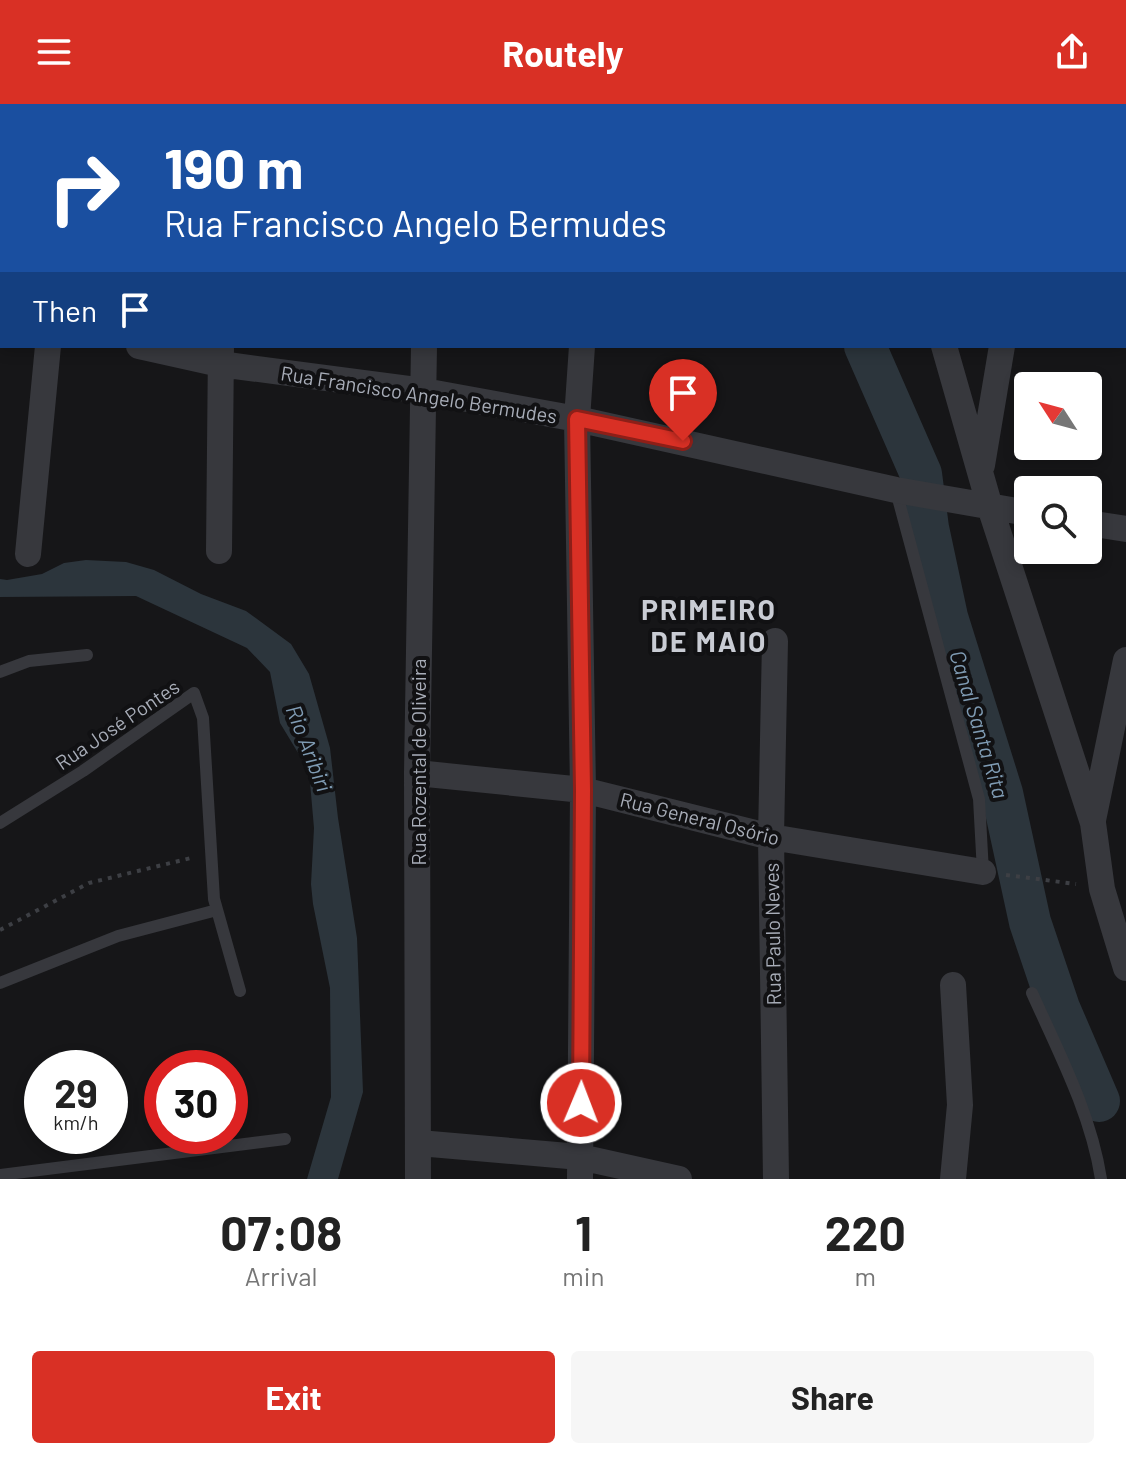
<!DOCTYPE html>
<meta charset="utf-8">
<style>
:root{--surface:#fff;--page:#f6f6f6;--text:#222;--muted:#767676;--accent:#d93025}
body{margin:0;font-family:Barlow,sans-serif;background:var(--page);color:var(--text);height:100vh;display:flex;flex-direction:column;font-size:30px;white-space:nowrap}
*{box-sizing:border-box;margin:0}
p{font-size:26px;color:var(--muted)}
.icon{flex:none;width:44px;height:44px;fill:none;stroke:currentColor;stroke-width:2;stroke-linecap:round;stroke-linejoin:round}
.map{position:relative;height:1075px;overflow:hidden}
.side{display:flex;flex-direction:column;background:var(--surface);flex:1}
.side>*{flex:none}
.guide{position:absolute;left:0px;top:0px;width:1126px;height:244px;box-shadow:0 4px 12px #0003;background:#1a4fa0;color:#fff;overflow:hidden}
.needle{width:52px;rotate:306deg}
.buttons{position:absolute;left:1014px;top:268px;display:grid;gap:16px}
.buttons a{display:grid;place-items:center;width:88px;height:88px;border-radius:8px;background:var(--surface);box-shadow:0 4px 12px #0003;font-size:40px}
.speed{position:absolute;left:24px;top:946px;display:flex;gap:16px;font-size:40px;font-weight:700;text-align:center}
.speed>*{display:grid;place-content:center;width:104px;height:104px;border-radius:50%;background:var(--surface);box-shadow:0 4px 12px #0003;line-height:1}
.speed small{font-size:20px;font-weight:400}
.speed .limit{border:12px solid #d22;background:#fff;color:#111}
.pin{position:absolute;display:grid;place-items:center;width:68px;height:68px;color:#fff;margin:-82px -34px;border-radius:50% 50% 50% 0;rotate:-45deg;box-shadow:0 0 8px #0007}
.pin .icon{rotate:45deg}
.me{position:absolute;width:88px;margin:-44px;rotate:1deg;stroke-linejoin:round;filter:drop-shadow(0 0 6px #0008)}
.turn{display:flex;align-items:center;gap:28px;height:168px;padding:0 32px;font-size:36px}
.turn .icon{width:104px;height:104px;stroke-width:2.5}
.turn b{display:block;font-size:56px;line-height:68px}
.then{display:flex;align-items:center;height:76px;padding:0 32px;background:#0003;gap:16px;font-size:30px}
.eta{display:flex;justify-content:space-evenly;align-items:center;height:136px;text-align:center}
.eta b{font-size:48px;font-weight:700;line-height:56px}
.cta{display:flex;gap:16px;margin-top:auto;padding:16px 32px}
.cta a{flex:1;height:92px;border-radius:8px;background:var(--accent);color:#fff;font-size:32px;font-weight:700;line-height:92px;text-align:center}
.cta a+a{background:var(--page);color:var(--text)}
header{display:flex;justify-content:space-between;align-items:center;height:104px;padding:0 32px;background:var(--accent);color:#fff;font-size:36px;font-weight:700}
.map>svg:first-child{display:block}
.water{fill:#2c353c}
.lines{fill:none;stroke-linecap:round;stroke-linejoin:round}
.river{stroke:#2c353c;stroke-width:42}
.path{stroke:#3d3f44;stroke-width:4;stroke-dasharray:4 6;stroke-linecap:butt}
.service{stroke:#37383d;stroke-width:12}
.minor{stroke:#37383d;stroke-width:26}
.route-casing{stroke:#8d1f18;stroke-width:20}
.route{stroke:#d93025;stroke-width:14}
.labels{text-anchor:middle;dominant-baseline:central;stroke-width:8;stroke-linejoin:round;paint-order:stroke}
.street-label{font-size:20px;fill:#a8adb8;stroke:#111113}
.water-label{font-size:22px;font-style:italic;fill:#7f9bb3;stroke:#111113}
.district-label{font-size:28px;font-weight:bold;letter-spacing:2px;fill:#c9ccd4;stroke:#111113}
</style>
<header><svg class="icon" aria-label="menu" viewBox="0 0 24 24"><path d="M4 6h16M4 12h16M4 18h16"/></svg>Routely<svg class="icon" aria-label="share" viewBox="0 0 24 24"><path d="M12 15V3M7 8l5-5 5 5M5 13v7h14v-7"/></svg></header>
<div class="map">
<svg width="1126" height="1075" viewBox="0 0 1126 1075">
<rect width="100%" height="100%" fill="#161618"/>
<!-- water -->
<path class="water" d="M86,456L126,458L154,466L201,490L246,507L291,540L309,570L330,644L338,714L357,834L363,988L338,1075H307L331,993L330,884L313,800L311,780L314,724L309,667L280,619L270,568L247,544L136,492L0,493V475L7,476L42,470L64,459Z"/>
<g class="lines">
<!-- river -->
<path class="river" d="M805,0L806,2
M865,242L921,370L928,424L947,513L1002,689L1030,818L1059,904L1099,997"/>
<!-- path -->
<path class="path" d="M1006,771L1076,780
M0,826L89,779L195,753"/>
<!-- service -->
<path class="service" d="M785,0V2
M896,387L979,695L983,768
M0,568L29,557L87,551
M0,719L83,667L194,589L203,614L214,795L240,887
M0,879L118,832L217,806
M1032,889C1059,949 1091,1010 1101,1075
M0,1071L285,1035"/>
<!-- minor -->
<path class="minor" d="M423,0V2
M878,0L893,2
M66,2V0
M235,2V0
M597,2V0
M1124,40H1126
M0,214L2,215
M139,242L220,260L424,287L577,315L896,386L1028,409
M944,242L990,403L1093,719L1102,785L1126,864
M982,361L1002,242
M1088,419L1126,425
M219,447L221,242
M28,450L48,242
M775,537L771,733L776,1075
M417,669L583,686L771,733L983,768
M1093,716L1126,556
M419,1039L580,1053L679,1075
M418,1075L417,669L424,242
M580,1075L583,686L577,315L582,242
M953,1075L960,1001L953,881"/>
</g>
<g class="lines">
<defs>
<path id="route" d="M581,999L583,686L577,315L683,337"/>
</defs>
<!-- route casing -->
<use href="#route" class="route-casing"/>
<!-- route -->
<use href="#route" class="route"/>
</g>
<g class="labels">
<!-- street labels -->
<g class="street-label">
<text transform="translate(419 290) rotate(9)">Rua Francisco Angelo Bermudes</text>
<text transform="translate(117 620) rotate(-34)">Rua José Pontes</text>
<text transform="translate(418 658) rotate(-90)">Rua Rozental de Oliveira</text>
<text transform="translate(700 714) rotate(14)">Rua General Osório</text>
<text transform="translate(772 830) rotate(-91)">Rua Paulo Neves</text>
</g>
<!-- water labels -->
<g class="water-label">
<text transform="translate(980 620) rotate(73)">Canal Santa Rita</text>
<text transform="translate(310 644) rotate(69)">Rio Aribiri</text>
</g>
<!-- district labels -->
<g class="district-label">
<text x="709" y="505">PRIMEIRO<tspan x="709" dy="32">DE MAIO</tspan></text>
</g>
</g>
</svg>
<div class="buttons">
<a><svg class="needle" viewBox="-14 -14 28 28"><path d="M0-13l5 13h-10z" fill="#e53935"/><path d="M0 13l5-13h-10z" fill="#767676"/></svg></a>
<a><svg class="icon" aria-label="search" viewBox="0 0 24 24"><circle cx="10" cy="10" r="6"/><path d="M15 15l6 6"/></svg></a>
</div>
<div class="speed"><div>29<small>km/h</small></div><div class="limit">30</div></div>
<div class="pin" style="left:683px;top:337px;background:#d93025"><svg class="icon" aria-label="arrive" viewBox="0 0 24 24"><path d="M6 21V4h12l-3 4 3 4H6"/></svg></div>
<svg class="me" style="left:581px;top:999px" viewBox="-20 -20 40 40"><circle r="17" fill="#d93025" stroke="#fff" stroke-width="3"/><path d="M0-11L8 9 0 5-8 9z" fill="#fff"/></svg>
<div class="guide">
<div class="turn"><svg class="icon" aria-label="right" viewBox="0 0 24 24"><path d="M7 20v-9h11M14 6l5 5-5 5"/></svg><div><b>190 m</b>Rua Francisco Angelo Bermudes</div></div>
<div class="then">Then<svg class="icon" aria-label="arrive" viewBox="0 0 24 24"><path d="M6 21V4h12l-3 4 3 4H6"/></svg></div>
</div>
</div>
<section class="side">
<div class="eta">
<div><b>07:08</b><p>Arrival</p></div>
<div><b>1</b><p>min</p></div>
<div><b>220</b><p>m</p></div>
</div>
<div class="cta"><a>Exit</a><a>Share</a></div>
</section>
